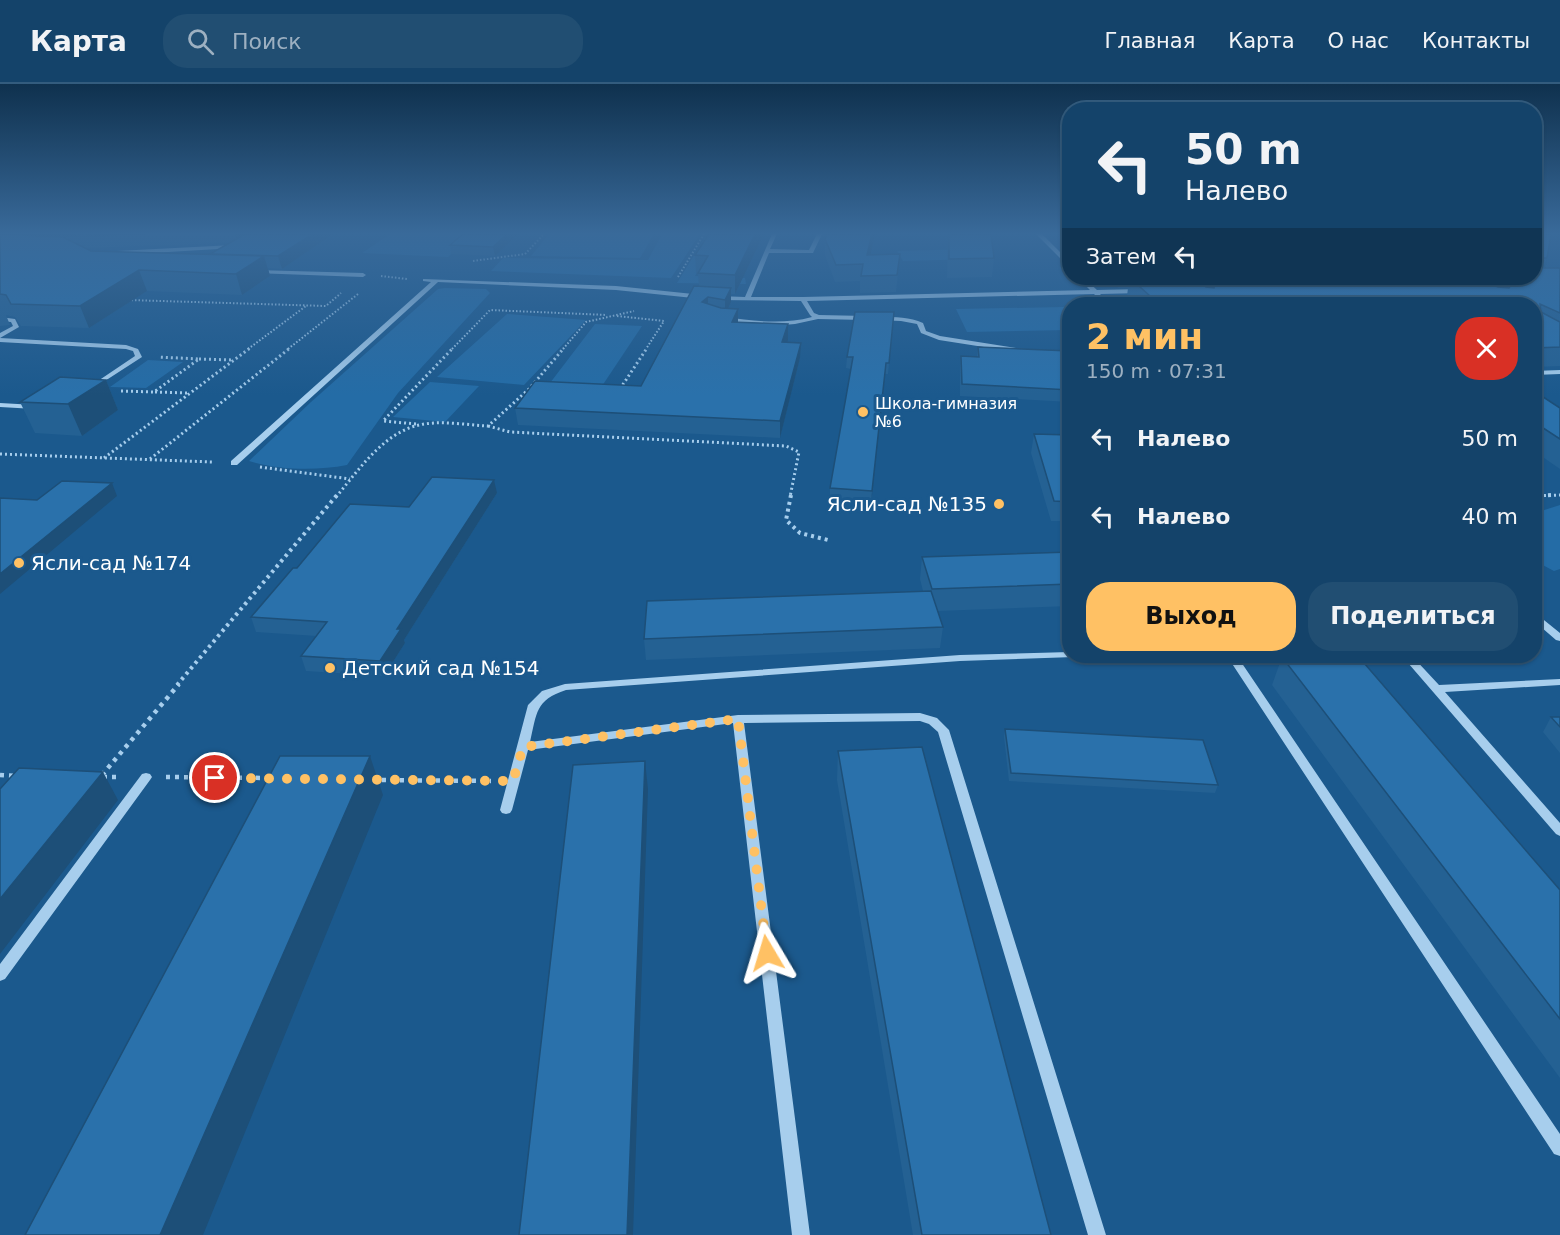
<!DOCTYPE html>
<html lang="ru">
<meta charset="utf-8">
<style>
:root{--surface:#14436a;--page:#214e72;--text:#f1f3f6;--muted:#9db0c1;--line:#335c7e;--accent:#ffc164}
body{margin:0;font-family:"DejaVu Sans",sans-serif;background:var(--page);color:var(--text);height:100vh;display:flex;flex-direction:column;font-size:22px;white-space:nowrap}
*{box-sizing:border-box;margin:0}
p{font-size:20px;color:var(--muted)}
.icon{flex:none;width:33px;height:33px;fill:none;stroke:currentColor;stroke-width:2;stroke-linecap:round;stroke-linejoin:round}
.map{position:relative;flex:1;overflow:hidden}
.details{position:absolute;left:1062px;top:213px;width:480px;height:366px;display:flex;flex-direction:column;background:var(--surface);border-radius:24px;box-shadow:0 2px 4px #0004,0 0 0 2px var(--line)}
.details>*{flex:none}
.hud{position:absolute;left:1062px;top:18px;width:480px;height:183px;border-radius:24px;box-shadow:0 2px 4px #0004,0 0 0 2px var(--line);background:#14436a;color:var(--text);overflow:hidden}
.pin{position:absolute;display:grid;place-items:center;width:51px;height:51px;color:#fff;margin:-26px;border:3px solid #fff;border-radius:50%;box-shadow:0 2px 6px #0007}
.me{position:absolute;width:66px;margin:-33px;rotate:353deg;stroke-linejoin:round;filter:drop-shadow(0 0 4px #0008)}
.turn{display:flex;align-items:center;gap:21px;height:126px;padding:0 24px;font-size:27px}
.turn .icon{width:78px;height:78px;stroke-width:2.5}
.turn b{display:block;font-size:42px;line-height:51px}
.then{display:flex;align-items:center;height:57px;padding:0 24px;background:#0003;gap:12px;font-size:22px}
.round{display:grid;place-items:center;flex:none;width:63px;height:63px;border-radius:24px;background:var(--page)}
.head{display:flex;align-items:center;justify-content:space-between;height:102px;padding:0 24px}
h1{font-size:36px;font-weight:700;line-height:45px;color:var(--accent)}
.button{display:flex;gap:12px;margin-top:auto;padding:12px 24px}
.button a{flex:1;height:69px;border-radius:24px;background:var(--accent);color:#111;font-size:24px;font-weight:700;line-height:69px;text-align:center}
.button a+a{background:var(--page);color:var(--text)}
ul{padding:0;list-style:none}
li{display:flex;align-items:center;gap:18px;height:78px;padding:0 24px}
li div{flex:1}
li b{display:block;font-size:22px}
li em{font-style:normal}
header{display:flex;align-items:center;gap:36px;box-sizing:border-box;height:84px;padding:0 30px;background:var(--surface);border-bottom:2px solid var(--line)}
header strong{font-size:28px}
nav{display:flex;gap:33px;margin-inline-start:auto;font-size:21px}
.search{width:420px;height:54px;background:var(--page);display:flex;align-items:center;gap:15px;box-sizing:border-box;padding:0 21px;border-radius:24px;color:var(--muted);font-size:22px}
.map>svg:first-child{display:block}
.green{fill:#246ca6}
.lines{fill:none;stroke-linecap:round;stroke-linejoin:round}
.path-far3{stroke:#a7ceed;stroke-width:2;stroke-dasharray:1.5 2;stroke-linecap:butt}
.path-far2{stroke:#a7ceed;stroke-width:3;stroke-dasharray:2 3;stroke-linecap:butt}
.path-far1{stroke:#a7ceed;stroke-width:4;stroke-dasharray:3 4;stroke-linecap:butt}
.path{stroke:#a7ceed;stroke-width:4.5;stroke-dasharray:4 5;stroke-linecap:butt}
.minor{fill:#a7ceed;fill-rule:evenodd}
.wall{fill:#246193;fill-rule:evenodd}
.shaded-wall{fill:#1d4f78}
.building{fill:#2a71ab;stroke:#1d4f78;stroke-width:1.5}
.route{stroke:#ffc164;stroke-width:10;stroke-dasharray:0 18}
.poi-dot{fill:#ffc164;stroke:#1b598d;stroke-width:2}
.labels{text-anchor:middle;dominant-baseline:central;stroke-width:6;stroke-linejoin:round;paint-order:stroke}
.far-poi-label{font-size:16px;fill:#fff;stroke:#1b598d;text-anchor:start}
.poi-label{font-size:20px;fill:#fff;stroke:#1b598d;text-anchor:start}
</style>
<header>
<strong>Карта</strong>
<div class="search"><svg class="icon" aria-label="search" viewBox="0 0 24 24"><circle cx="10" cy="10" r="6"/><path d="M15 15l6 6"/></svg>Поиск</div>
<nav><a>Главная</a><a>Карта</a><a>О нас</a><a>Контакты</a></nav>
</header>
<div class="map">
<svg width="1560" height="1151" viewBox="0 0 1560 1151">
<rect width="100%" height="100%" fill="#1b598d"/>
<!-- green -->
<path class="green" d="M390,150H471L448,173L362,169Z
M549,150H654L640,174L531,172Z
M662,150H700L671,194L491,187L503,174L648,176Z
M707,150H719L695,192L745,194L746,200L677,199Z
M973,165L980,175L903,177L897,167Z
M445,204L486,205L490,209L398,309L347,381C316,387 278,386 249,377L311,318L438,205Z
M1064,223L1069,231V246L967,248L956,225Z
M507,230L586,236L524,301L437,293Z
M595,240L642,242L602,302L550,299Z
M148,276L183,278L146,304L110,303Z
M430,298L479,302L445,338L393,333Z
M1560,421V485L1554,487L1535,477V429Z"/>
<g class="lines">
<!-- path-far3 -->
<path class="path-far3" d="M473,177L525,170L544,150
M381,192L407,195
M678,193L704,150
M128,216L326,222L341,209
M617,232L664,237L646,265
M248,265L306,222
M288,265L358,210
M452,265L490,226L607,231
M563,265L586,238L634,227"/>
<!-- path-far2 -->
<path class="path-far2" d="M199,275L234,276
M620,305L647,264
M121,307L154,308L199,275L158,273
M155,308L189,309
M416,340L383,337L453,264
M488,342L510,348L786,362L799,368L790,413
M0,370L213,378
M104,374L250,264
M150,375L290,264
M260,383L350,395
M1534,412L1560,411
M336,413C358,387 383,349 419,341C441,336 466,341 488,342L529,305L564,264"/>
<!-- path-far1 -->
<path class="path-far1" d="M791,411L786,436L800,449L828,456
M1534,412L1553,411
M177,601L337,411"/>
<!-- path -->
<path class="path" d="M0,691L17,692
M102,691L179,600
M103,693H119
M166,693L272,694
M373,696L491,697"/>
<!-- minor -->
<path class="minor" d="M772,150H777L770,165L809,166L817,150H822L813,169H769L751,213H803L1090,206L1078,194H1084L1097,206L1140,205L1143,207L1140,209L1100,210L1110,220H1104L1094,210L807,217L814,229L819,231L866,232L869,234L866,236L818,235L795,240L771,242L722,236L721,235L724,233C753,237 783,241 812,233L810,231L801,217L718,216L715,214L718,212L745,213Z
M1036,150H1042L1070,178V184Z
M233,161L235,164L117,171L114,169L117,167Z
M256,186L363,189L366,191L363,193L254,189V187Z
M423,195L616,202L703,211L706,213L703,215L616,206L438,198L237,381H231V377L431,198L423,197Z
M0,233L15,235L19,243L0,254V249L13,242L11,238L0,237Z
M881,233C895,233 910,233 923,239L926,247L940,252L1016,264L1019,266L1016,268L939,256L921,249L917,240L901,237L879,236V234Z
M0,254L126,261L138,265L142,273L94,304L92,303V301L135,272L133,267L126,265L0,258Z
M1560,286V290L1534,291V287Z
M0,319L35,321L39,323L35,325L0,323Z
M1534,528L1560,549V557L1556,556L1534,537Z
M1070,568V572H1075L1074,573L960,577L566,606C535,616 537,629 530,658L738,631L920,629L937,634L949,646L1106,1151H1088L938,648L929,640L920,637L744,639L810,1151H792L733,639L528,666L512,726L510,729L506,730L502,729L500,726L528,621L542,607L565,600L960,571Z
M1227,572H1237L1560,1050V1072L1554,1070Z
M1402,572H1412L1439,601L1560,595V601L1445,608L1560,739V752L1556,750Z
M146,689L150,690L152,693L150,696L5,895L0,897V880L142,690Z"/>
</g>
<!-- wall -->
<path class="wall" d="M0,150H333L282,185L268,184L270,192L242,211L147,207L89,244L21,242L15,233L6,231L10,241L0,242ZM229,159L210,170L91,167L85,164Z
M518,150L495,172L451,170L450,161Z
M764,150L735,210H731V218L728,225L738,238L788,240L787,258L800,274L780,354L518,341L515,324L641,302L699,202L698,190H696L695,171Z
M827,150H875L870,171L900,170L896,208L860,209V197L835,198L825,171V155Z
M948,150H991L994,174L992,193L947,194Z
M1534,150L1547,174L1543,184H1560V282L1534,283V220H1136L1127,212L1128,204H1118L1107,194H1534Z
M893,239L888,290H885L871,420L830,417V404L851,285L846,284L847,273Z
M978,263L1070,267V318L960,312V283L961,272L977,273Z
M106,296L118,326L82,352L35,349L20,318Z
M1534,307L1560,324V385L1534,367Z
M1034,350L1070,351V437H1051L1031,369Z
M497,409L404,556L405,559L384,592L306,587L301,572L317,552L256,548L251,533L297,484L409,423Z
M1070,468V522L938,527L943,543L940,564L646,576L644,555L923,507L920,495L922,473Z
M1282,573L1560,806V994L1272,601Z
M1551,633H1560V669L1543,648Z
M1005,645L1218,701L1215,709L1009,697L1004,653Z
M838,667L1051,1151H913L837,696Z"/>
<!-- shaded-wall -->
<path class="shaded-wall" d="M235,150H254L237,159Z
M313,150H333L282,185L278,172Z
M507,150H518L495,172L493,163Z
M755,150H764L735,210V191Z
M872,150H875L867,187V171Z
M264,172L270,192L242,211L236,190Z
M139,186L147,207L89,244L80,222Z
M731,204V218L725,231V216Z
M708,213V228L702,218Z
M738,225V240L732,238Z
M788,240V256L782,273V258Z
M801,259L800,274L780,354V337Z
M886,279L885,290L871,420L872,407Z
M106,296L118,326L82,352L68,320Z
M494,396L497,409L404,556L405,559L384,592L380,577L397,545Z
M112,399L117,412L0,510V490Z
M370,672L383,711L203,1151H160Z
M645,677L648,705L633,1151H627Z
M103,688L118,716L0,870V815Z"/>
<!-- building -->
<path class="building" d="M0,150L63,153L91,167L264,172L236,190L139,186L80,222L11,220L6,211L0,210Z
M22,150H145L84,152Z
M245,150H313L278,172L210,170Z
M463,150H507L493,163L450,161Z
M709,150H755L735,191L698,189L708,172L695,171Z
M827,150H872L867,171L900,170L897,191L861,192L863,180L836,181L825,155Z
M949,150H991L994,174L949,175Z
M1534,150H1551L1547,174H1534Z
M1534,184H1560V229L1540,220L1541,228L1560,238V263L1534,264V220H1159L1130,194H1195L1206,203L1214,204L1215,200L1207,194H1477L1498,203L1509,204L1511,201L1495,194H1534Z
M694,202L731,204L725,216L708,213L702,218L721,224L738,225L732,238L788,240L782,258L801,259L780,337L515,324L535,297L641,302Z
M855,228H894L889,279H886L872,407L830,404L853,273H847Z
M978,263L1070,267V306L962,300L961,272L979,273Z
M60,293L106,296L68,320L20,318Z
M1534,307L1560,324V355L1534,338Z
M1034,350L1070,351V418L1054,417Z
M432,393L494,396L397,545H401L380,577L301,572L327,538L251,533L293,484H297L350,420L409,423Z
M62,397L112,399L0,490V414L37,416Z
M1070,468V500L932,505L922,473Z
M931,507L943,543L644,555L647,517Z
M1311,572H1358L1560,806V935L1282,573Z
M1551,633H1560V643Z
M1005,645L1203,656L1218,701L1011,689Z
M922,663L1051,1151H922L838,667Z
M280,672H370L160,1151H25Z
M645,677L627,1151H519L573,681Z
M19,684L103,688L0,815V705Z"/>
<!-- sky -->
<linearGradient id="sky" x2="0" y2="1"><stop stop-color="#0f314e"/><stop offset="0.48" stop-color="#396a9a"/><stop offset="1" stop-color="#396a9a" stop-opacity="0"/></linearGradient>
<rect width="1560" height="311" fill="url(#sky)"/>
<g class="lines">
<!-- route -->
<path class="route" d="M215,694L513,697L523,663L738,635L767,869"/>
</g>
<!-- markers -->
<g class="poi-dot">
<circle cx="863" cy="328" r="6"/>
<circle cx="999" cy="420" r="6"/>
<circle cx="19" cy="479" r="6"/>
<circle cx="330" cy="584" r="6"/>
</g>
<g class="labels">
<!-- far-poi labels -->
<g class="far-poi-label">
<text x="875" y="319">Школа-гимназия<tspan x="875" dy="18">№6</tspan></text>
</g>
<!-- poi labels -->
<g class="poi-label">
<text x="987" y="420" text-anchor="end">Ясли-сад №135</text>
<text x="31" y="479">Ясли-сад №174</text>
<text x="342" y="584">Детский сад №154</text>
</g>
</g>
</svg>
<div class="pin" style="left:215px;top:694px;background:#d93025"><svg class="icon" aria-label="arrive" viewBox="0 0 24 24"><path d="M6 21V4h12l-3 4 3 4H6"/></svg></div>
<svg class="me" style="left:767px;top:869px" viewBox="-20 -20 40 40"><path d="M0-17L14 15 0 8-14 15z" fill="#ffc164" stroke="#fff" stroke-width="4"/></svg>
<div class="hud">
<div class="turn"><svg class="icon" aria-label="left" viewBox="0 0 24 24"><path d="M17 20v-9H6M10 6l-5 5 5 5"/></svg><div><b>50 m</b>Налево</div></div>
<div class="then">Затем<svg class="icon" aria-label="left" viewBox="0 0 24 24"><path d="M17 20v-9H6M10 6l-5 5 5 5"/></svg></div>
</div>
<section class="details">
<div class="head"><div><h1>2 мин</h1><p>150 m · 07:31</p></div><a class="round" style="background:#d93025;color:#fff"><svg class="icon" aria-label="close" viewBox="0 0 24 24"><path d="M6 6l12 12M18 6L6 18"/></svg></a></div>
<ul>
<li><svg class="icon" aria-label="left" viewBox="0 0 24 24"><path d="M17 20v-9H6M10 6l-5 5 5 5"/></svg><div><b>Налево</b></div><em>50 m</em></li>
<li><svg class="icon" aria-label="left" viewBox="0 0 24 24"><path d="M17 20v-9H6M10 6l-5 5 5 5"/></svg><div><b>Налево</b></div><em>40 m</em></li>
</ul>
<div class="button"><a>Выход</a><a>Поделиться</a></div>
</section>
</div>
